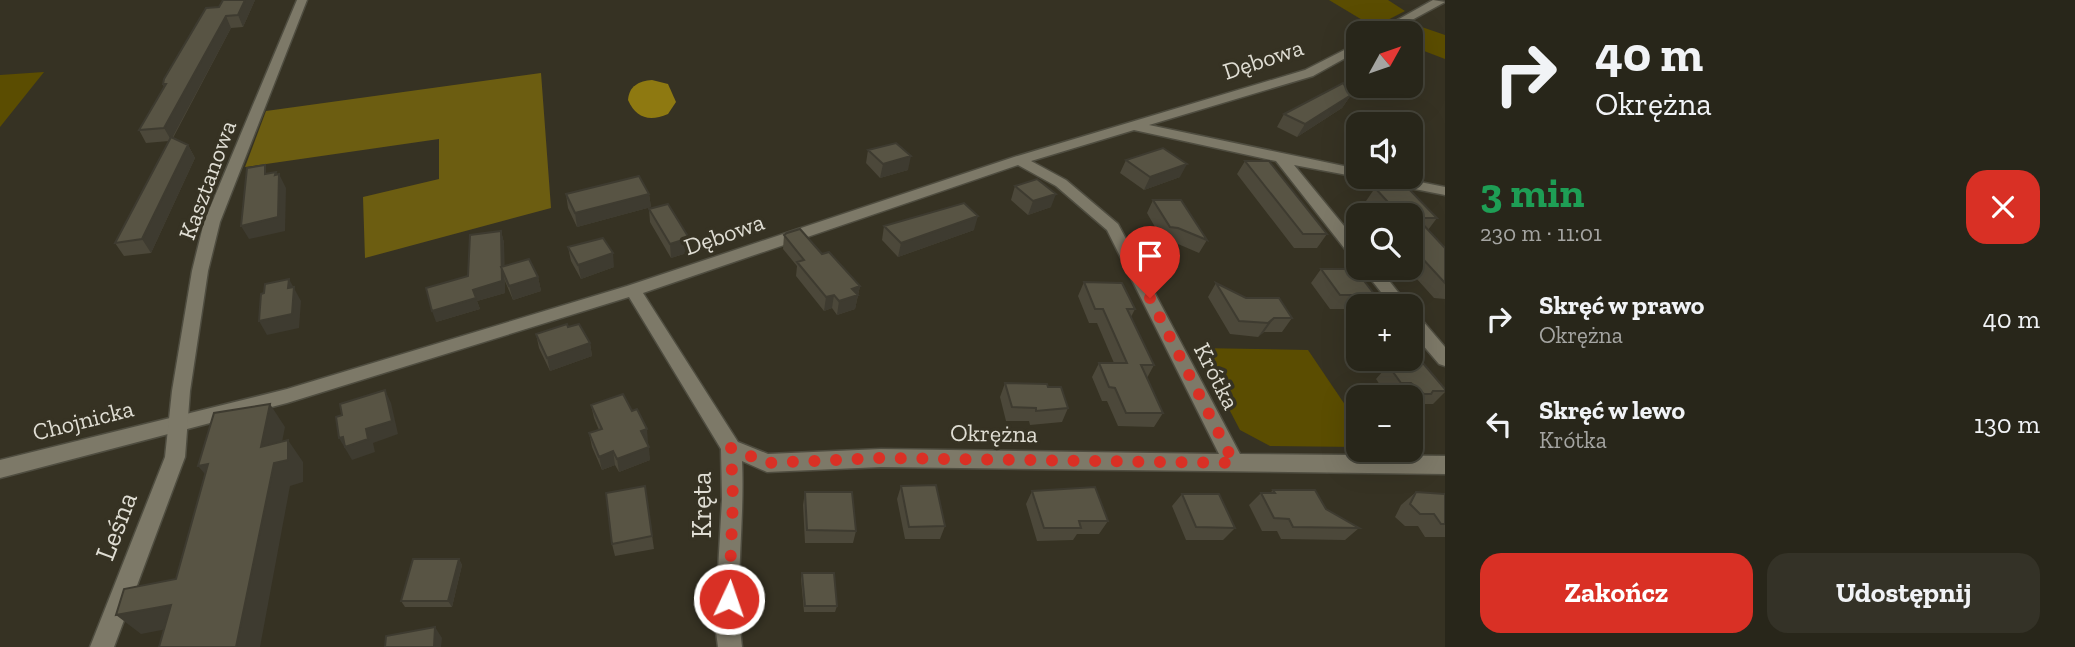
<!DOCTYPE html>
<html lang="pl">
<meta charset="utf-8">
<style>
:root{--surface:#28261a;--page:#343227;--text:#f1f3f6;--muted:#a5a5a2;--line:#444339;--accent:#d93025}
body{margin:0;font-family:"Zilla Slab",serif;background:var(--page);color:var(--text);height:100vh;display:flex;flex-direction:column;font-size:26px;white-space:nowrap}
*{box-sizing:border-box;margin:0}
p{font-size:23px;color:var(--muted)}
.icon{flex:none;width:38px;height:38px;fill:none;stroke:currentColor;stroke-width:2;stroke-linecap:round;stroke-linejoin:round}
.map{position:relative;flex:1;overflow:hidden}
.details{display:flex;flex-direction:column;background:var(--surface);width:630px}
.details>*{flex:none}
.top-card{background:#28261a;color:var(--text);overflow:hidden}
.needle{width:46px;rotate:50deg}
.tools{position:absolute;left:1346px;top:21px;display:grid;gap:14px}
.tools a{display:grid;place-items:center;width:77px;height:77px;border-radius:14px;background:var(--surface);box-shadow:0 7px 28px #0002,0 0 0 2px var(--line);font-size:35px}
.pin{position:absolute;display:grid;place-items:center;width:60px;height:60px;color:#fff;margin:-72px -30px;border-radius:50% 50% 50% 0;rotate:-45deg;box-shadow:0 0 7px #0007}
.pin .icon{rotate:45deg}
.me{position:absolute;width:77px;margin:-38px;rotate:3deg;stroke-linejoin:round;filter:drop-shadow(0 0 5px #0008)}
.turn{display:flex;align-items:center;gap:24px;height:147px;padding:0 35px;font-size:32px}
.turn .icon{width:91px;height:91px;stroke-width:2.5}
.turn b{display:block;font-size:49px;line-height:60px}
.round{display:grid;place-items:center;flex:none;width:74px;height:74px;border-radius:21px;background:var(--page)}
.summary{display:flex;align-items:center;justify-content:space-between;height:119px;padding:0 35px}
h1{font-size:42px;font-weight:700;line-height:52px;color:#1e9e55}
.cta{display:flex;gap:14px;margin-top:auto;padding:14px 35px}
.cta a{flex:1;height:80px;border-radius:21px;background:var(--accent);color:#fff;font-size:28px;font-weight:700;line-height:80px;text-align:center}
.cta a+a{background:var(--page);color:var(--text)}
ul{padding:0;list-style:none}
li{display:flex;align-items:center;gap:21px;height:105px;padding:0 35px}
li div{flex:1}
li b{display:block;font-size:26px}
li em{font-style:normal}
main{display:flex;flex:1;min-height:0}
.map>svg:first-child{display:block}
.green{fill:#5b4d01}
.forest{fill:#6c5d11}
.water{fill:#8e7911}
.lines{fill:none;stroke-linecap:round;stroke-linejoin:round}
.street-casing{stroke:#4f4d40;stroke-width:3}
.secondary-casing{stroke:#4f4d40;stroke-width:3}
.street{fill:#7d7968;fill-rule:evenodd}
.secondary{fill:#7d7968;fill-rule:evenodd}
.wall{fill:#4c483a}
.shaded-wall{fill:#3e3b30}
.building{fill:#585444;stroke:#3e3b30;stroke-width:2}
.route{stroke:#d93025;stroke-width:12;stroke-dasharray:0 21.6}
.labels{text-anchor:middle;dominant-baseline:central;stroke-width:7;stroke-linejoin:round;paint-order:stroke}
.street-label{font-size:24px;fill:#dfddd3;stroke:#363223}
.near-street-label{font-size:28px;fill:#dfddd3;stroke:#363223}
</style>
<main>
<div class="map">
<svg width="1445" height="647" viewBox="0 0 1445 647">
<rect width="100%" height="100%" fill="#363223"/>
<!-- green -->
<path class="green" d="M1329,0H1388L1405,11L1374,27Z
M1416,25L1445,35V59L1411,46L1410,33H1400Z
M44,72L0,127V75Z
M1197,348L1308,350L1358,424V447L1270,446L1240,430Z"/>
<!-- forest -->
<path class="forest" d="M541,73L551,208L365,258L363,197L439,179V139L245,167L266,111Z"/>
<!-- water -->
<path class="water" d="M652,80L668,84L676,102L668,114C649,122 636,118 628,100C629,86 639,81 652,80Z"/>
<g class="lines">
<defs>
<path id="street" d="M1433,0L1445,2L1388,33H1374Z
M1358,43V51L1313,76L1149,125L1358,169V177H1360H1358L1294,165L1358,243V259L1352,258L1276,161L1134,130L1031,161L1066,180L1118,224L1240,454L1445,456V474L881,467L767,472L742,461C745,523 734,586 742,647H718L715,624L722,499L721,449L629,297L287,403L0,478V460L287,389L627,286L1014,157L1305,70ZM1018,165L1056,186L1107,230L1219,454L881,449L768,454L738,442L643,293Z
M1367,177H1395L1445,187V195L1374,181Z
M1362,268H1379L1409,306H1392Z
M1410,311L1416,313L1445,347V366L1439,364L1410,330Z"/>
<path id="secondary" d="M297,0H307L220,222L208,271L190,391L185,457L114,647H90L165,457L172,391L192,271L204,222Z"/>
</defs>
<!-- street casing -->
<use href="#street" class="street-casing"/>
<!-- secondary casing -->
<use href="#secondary" class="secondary-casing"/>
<!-- street -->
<use href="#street" class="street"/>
<!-- secondary -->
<use href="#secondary" class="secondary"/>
</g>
<!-- wall -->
<path class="wall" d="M255,0L243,27L231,28L173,138L188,145L195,158L151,253L124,256L115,243L169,141L146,143L139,130L164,87L163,84L219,7Z
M1351,95L1342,108L1297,137L1277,127L1284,114Z
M868,150L908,170L880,178L866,163Z
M1126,160L1180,177L1144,190L1120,173Z
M1245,161L1327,234L1317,248H1294L1237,174Z
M1015,186L1051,207L1028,215L1011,200Z
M1375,188L1437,218L1428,230L1445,248V299L1434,298L1407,268H1410V215H1378L1366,201Z
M566,194H649L651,207L577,227L568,208Z
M1153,200L1207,240L1199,253L1171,241H1163L1147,213Z
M649,209L690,252L671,258L650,222Z
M884,226L974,230L898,257L882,240Z
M501,231L504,243V266L538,277L541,291L513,300L505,281V293L477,301L480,309L436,322L468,276Z
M784,235L822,254L860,286L855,309L837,315L832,308L824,311L796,276L797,266L783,249Z
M568,247L614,267L581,279L571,261Z
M1321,269L1356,277L1375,295L1366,306H1358V309H1330L1311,283Z
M1084,282L1135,309L1131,317L1154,365L1147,378L1163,413L1154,427L1118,426L1107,401H1102L1092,377L1099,363H1114L1097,323H1089L1078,296Z
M1216,283L1246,298L1292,318L1282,332H1264L1258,337L1230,334L1208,297Z
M568,327L590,343L592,356L550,371L539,348L536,334Z
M1378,359H1410L1445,389V392L1433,404H1420L1417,407H1410V397H1388L1376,379L1382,372L1375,362Z
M1005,383L1048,387L1068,408L1062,422L1030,425L1029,421H1006L1000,397Z
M591,405L648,442L647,443L650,460L619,472L615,465L602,470L592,447L589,433L599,430L594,418Z
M645,486L654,549L615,556L612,544Z
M901,486L945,526L940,539H905L897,499Z
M1273,490L1326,509L1359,528L1345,540L1281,539L1277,531H1262L1249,505L1261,493H1270Z
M1032,491L1108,521L1099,534H1077L1073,540L1037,541L1026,504Z
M805,492L856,531L853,543H805L803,505Z
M1416,492L1445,494V537H1425L1418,526H1405L1395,517L1401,505Z
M1182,494L1235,528L1223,540H1186L1172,506Z
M459,559L462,565L452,607H405L401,601Z
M802,573L837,606L835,612H804L801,579Z"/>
<!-- shaded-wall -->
<path class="shaded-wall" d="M245,0H255L243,27L238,15Z
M226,16L231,28L171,140L164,128Z
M1351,95L1342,108L1297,137L1305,124Z
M188,145L195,158L151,253L142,239Z
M911,156L908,170L880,178L883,164Z
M1187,164L1180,177L1144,190L1150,177Z
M276,172L279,179V174L286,188L285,231L249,239L241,226L275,175Z
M649,194L651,207L577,227L575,213Z
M1056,194L1051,207L1028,215L1033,201Z
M978,216L974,230L898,257L901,243Z
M501,231L504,243L505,275L502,269Z
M689,238L690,252L671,258L670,244Z
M613,253L614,267L581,279L578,265Z
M502,269L505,281V293L477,301L480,309L436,322L432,311L473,290Z
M538,277L541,291L513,300L509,286Z
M289,279L301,301L299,328L267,335L259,321L288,288Z
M860,286L855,309L837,315L839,301L852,289Z
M834,295L832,308L824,311L826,297Z
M1274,318L1264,332L1258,337L1268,323Z
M590,343L592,356L550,371L547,358Z
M385,390L391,403L398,434L373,443L375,452L352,460L339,438L366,429Z
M270,404L285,427L278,462L288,440L303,462V482L290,486L260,647H236L261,447Z
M647,429L648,442L643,444L641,431Z
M649,447L650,460L619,472L617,459Z
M613,451L615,465L602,470L599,457Z
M208,464L217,488L198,466Z
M459,559L462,565L452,607L448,601Z
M171,605L193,624L141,634L116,615Z
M435,627L442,638L441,647H434Z"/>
<!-- building -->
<path class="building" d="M223,0H245L238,15L226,16L164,128L139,130L166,84H163L164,79L206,8L219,7Z
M1343,83L1351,95L1305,124L1284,114Z
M171,137L188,145L142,239L115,243Z
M896,143L911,156L883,164L868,150Z
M1163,148L1187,164L1150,177L1126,160Z
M1245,161H1269L1327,234H1303Z
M265,165V174L276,172L275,175L279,174L278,217L241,226L247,168Z
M639,176L649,194L575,213L566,194Z
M1037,179L1056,194L1033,201L1015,186Z
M1375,188H1408L1437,218H1417L1445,248V283L1410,245V215H1384L1383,214L1400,215Z
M1153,200H1181L1207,240L1178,228L1170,227Z
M964,203L978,216L901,243L884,226Z
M668,204L689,238L670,244L649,209Z
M800,229L822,254L829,252L860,286L852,289L858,295L839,301L834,295L826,297L797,262L804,260L784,235L787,233Z
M501,231L502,281L473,290L476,298L432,311L426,288L468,276L470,235Z
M603,238L613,253L578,265L568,247Z
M529,259L538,277L509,286L501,267Z
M1321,269H1350L1356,277H1361L1375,295H1340Z
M289,279L288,288L294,287L292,314L259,321L261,294L264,293L265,284Z
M1084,282L1122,283L1135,309H1127L1154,365H1141L1163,413H1126L1115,388L1109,387L1099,363H1127L1103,309H1095Z
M1216,283L1246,298H1279L1292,318H1274L1268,323L1239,321Z
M567,324L568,327L579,324L590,343L547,358L536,334Z
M1411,349L1445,389V391H1433L1431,394H1424L1411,383H1401L1388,365L1400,366L1395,359H1410Z
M1005,383L1047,384L1048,387H1061L1068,408L1036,411V408L1012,407Z
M385,390L392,421L366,429L368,439L345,447L343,437L339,438L336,417L342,415L340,404Z
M623,394L632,411L637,409L647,429L641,431L649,447L617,459L613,451L599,457L589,433L602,429L591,405Z
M270,404L261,447L288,440V460L274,463L236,647H159L171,605L116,615L124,589L176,579L208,464L198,466L214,413Z
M936,485L945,526L909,527L901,486Z
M645,486L652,536L612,544L606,493Z
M1095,487L1108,521H1079L1081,528H1044L1032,491Z
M1273,490H1315L1326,509L1359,528L1293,527L1289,519L1274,518L1261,493H1275Z
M805,492H852L856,531L807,530Z
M1416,492L1445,494V524H1441L1434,514H1420L1410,504Z
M1182,494H1219L1235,528L1196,527Z
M413,559H459L448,601H401Z
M802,573H834L837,606H805Z
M435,627L434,647H385L386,636Z"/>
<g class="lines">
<!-- route -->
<path class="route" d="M729,599L733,499L731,448L767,463L881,458L1234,463L1150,298"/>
</g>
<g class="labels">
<!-- street labels -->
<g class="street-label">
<text transform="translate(1263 59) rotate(-18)">Dębowa</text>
<text transform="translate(207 180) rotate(-70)">Kasztanowa</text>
<text transform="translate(724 234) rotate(-19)">Dębowa</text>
<text transform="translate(1217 376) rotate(63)">Krótka</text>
<text transform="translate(83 420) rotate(-14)">Chojnicka</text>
<text transform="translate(994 433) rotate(1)">Okrężna</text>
</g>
<!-- near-street labels -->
<g class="near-street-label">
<text transform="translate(701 505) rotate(-90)">Kręta</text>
<text transform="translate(116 526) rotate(-69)">Leśna</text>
</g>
</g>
</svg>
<div class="tools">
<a><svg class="needle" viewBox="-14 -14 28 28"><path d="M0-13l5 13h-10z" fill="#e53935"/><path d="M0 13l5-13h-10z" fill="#a5a5a2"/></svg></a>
<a><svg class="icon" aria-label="sound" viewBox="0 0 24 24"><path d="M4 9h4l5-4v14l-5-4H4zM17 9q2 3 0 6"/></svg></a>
<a><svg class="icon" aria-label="search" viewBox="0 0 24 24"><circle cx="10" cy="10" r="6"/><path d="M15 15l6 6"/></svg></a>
<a>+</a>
<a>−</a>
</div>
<div class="pin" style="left:1150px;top:298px;background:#d93025"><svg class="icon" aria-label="arrive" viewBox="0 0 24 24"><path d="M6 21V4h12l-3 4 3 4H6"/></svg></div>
<svg class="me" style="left:729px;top:599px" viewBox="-20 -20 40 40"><circle r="17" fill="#d93025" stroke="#fff" stroke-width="3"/><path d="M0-11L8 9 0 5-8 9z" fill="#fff"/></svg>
</div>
<section class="details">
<div class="top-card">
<div class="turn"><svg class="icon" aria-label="right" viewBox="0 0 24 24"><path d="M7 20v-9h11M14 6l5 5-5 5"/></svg><div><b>40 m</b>Okrężna</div></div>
</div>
<div class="summary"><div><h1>3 min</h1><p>230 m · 11:01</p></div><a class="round" style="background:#d93025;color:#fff"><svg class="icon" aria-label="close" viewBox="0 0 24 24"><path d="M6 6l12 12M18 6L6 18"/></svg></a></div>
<ul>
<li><svg class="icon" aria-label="right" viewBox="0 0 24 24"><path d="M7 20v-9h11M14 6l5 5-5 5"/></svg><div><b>Skręć w prawo</b><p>Okrężna</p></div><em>40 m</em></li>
<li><svg class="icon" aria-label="left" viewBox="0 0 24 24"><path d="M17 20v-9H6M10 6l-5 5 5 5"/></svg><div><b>Skręć w lewo</b><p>Krótka</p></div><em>130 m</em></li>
</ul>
<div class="cta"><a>Zakończ</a><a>Udostępnij</a></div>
</section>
</main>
